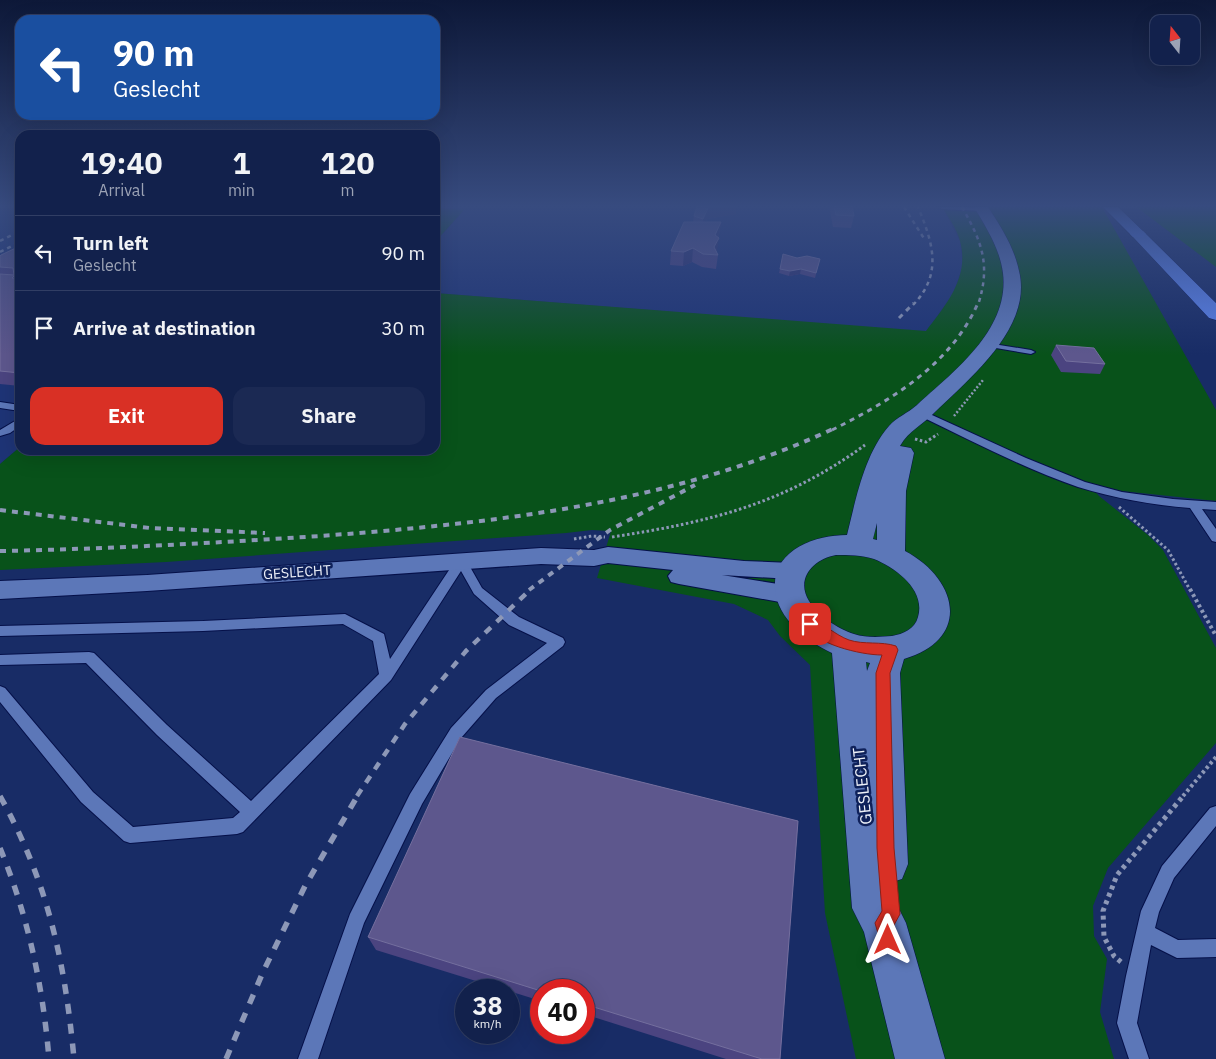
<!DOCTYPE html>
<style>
:root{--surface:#12214c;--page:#1b2953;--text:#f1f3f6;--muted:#9ca3b5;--line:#313e64;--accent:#d93025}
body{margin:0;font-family:"IBM Plex Sans",sans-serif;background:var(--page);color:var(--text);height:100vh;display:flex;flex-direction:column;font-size:19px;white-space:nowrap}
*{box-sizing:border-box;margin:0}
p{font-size:16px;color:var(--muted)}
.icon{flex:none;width:28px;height:28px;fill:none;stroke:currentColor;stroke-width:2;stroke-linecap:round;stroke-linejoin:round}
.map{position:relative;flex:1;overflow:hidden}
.sheet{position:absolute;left:15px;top:130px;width:425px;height:325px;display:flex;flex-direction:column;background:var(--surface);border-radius:15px;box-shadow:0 5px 20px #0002,0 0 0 1px var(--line)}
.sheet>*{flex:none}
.banner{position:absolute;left:15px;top:15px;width:425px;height:105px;border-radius:15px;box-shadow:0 5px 20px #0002,0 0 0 1px var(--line);background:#1a4fa0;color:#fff;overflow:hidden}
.needle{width:32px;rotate:343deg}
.fabs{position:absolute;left:1150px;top:15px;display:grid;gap:10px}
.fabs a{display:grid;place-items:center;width:50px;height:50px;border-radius:10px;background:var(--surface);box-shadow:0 5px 20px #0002,0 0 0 1px var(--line);font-size:25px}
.speed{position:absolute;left:455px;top:979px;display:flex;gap:10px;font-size:25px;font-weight:700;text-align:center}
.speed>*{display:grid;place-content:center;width:65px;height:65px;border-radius:50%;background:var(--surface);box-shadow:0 5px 20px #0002,0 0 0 1px var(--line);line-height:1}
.speed small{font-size:12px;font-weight:400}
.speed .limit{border:8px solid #d22;background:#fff;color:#111}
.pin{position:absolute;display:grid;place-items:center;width:42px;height:42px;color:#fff;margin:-21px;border-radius:10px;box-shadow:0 2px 8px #0006}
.me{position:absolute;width:55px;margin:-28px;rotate:0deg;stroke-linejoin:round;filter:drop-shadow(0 0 4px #0008)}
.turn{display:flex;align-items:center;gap:18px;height:105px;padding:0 15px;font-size:22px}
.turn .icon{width:65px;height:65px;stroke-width:2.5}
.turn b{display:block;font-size:35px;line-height:42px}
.eta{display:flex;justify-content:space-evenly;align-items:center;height:85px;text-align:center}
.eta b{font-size:30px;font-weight:700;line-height:35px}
.primary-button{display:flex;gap:10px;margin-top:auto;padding:10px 15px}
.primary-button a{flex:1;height:58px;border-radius:15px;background:var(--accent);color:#fff;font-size:20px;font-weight:700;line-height:58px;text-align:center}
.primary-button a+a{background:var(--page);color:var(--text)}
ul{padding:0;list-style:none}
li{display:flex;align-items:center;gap:15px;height:75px;padding:0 15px;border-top:1px solid var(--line)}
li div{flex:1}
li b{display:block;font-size:19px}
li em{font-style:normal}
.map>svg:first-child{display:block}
.built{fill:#1e3476}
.green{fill:#08521a}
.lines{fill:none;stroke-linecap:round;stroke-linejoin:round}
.service-casing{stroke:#051049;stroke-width:2}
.minor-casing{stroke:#051049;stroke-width:2}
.tertiary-casing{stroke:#051049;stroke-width:1}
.trunk-casing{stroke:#051049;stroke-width:1}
.motorway-casing{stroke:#051049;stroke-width:1}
.path-far3{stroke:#8d98b7;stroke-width:2.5;stroke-dasharray:2 2;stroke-linecap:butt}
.path-far2{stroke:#8d98b7;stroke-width:3;stroke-dasharray:2.5 2.5;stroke-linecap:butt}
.path-far1{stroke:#8d98b7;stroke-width:4;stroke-dasharray:3 3;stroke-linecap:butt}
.path{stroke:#8d98b7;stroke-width:5;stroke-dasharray:4 4;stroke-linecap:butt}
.service{fill:#5c77b8;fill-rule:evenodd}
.minor{fill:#5c77b8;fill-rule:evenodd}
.tertiary{fill:#5c77b8;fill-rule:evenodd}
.trunk{fill:#5a82eb;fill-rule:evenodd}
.motorway{fill:#5a84f8;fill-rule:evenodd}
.rail-far4{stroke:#8d98b7;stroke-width:2.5;stroke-dasharray:4 4;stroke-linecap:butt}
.rail-far3{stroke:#8d98b7;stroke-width:3;stroke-dasharray:5 5;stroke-linecap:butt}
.rail-far2{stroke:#8d98b7;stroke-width:4;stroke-dasharray:6 6;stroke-linecap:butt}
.rail-far1{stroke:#8d98b7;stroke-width:4.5;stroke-dasharray:8 8;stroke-linecap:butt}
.rail{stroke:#8d98b7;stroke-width:5.5;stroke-dasharray:10 10;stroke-linecap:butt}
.wall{fill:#4b4480}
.shaded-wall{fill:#2f3370}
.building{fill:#5d578d;stroke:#746f9e}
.route{fill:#d93025;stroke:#8d1f18}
.labels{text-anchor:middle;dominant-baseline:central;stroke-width:5;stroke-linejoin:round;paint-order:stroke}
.street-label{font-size:14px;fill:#eef1f9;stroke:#0f215a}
.near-street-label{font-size:16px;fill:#eef1f9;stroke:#0f215a}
</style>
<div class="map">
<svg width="1216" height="1059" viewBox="0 0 1216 1059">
<rect width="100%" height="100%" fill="#182c66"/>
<!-- built -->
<path class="built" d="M0,207H20V447L0,464Z
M435,207H942L960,241L963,266L953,294L926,332L435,293V243L463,211L435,208Z"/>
<!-- green -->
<path class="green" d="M942,207H1102L1216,410V501L1122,491L1087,482L1099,496L1148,535L1163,550L1216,648V743L1108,868L1093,906L1094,936L1107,959L1100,1012L1114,1059H856L825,913L810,665L780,636L768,620L734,604L597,578L611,531L592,530L566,533L166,562L0,570V464L20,447V450H435V293L926,331C946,305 970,277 960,241C957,229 948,217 942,207Z
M1136,207H1216V267L1143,212Z
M435,208L464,210L435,242Z"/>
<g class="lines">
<defs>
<path id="service" d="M939,207H968L986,209L983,211L942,209Z
M987,343L1031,350L1035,352L1031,354L990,347H987Z
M0,402L20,405V411L0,408Z
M921,410L1026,458L1085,482L1122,492L1173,499L1216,502V510L1202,509L1216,529V542L1212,541L1190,508C1152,505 1114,498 1078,487C1023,468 970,440 918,415L916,413Z
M20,418V426L10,433L0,436V430Z
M461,557L465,558L482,588L519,617L563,638L565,642L563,646L496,698L461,738L422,804L364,923L318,1059H298L350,914L410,794L451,728L486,690L547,643L509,625L474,594L461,571L391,680L243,832L237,834L130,843L124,841L81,802L0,702V686L5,688L93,792L133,827L233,818L240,812L157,735L86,663L0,665V655L89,652L94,653L167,725L251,801L379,674L373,641L343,624L203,631L0,636V626L203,621L345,614L384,634L390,659L457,558Z
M1216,806V826L1174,878L1159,912L1155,928L1178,940L1216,939V957L1177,958L1151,945L1137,1023L1149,1059H1129L1117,1023L1126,976L1141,911L1162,866L1210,808Z"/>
<path id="minor" d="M608,547L744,561L792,563L800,565L803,571L800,577L792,579L722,575L791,586L799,589L803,595L799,601L791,604L679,584L671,582L668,576L673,570L608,563L594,566L541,564L147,591L0,599V581L147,575L541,548L594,550Z"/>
<path id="tertiary" d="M974,207H988C1001,227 1014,247 1019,271C1033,327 970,378 935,412C923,425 909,430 900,446L911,448L914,453L906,491L905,551C958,579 972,639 904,659L900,673L908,864L902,879L892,882L895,901L906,923L945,1059H895L864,932L852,908L832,653C808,642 777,619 775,589C772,550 815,535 847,535C856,499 864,455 889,426C897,417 908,413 917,405C953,372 1010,330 1003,273C1000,249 986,227 974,207ZM877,523V540L873,539ZM836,555C849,555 862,555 874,559C896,568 926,590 918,617C915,629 903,634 892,636C880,637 866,638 854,634C838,629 817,615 809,601C795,578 814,559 836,555ZM866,662L870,663L867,671Z"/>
<path id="trunk" d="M1138,229L1143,231L1216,303V320L1209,318L1133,237L1130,234L1133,231Z"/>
<path id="motorway" d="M1103,207H1118L1146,234L1143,237H1133Z"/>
</defs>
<!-- service casing -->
<use href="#service" class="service-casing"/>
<!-- minor casing -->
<use href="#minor" class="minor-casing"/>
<!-- tertiary casing -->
<use href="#tertiary" class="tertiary-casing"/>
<!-- trunk casing -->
<use href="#trunk" class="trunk-casing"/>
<!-- motorway casing -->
<use href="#motorway" class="motorway-casing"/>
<!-- path-far3 -->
<path class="path-far3" d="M954,416L983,380"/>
<!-- path-far2 -->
<path class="path-far2" d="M915,439L926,442L938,434
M1119,507L1168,550L1190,590
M612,537C710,522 784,504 865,445
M574,539L592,536L605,537"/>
<!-- path-far1 -->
<path class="path-far1" d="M1190,589L1216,636
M1183,796L1216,757"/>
<!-- path -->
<path class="path" d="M1121,962L1114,956L1104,937L1103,911L1117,875L1184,795"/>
<!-- service -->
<use href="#service" class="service"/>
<!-- minor -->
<use href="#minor" class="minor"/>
<!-- tertiary -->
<use href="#tertiary" class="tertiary"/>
<!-- trunk -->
<use href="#trunk" class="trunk"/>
<!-- motorway -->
<use href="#motorway" class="motorway"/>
<!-- rail-far4 -->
<path class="rail-far4" d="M904,207L925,240
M962,207C982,242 991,265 978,305
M0,241L20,231
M0,252L20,242
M913,305C943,274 933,243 918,207"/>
<!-- rail-far3 -->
<path class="rail-far3" d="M899,318L914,303
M832,430C890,401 951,365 978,303"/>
<!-- rail-far2 -->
<path class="rail-far2" d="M0,510L150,528L265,533
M0,551C107,549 213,543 320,536C495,523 673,504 835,428
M529,590L610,530L695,485"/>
<!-- rail-far1 -->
<path class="rail-far1" d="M357,796L405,724L466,651L531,589"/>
<!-- rail -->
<path class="rail" d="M0,796C48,882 65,962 74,1059
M0,848C28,916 43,986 49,1059
M226,1059L263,972L305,886L358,795"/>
</g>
<!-- wall -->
<path class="wall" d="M697,206H736V214L707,219L706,222H721L716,253L718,255L716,269L702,267L692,262L683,266L670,265L671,251L693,222L694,216Z
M829,206H852L854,216L851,228L833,227Z
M20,246V386L0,384V256Z
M783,254L797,258L820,259L815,278L800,274L789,276L779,273Z
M1056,345L1105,364L1100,374L1061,372L1051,355Z
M460,737L798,821L780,1059H726L584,1014V990H541V1001L509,991V990H505L376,950L368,937Z"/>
<!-- shaded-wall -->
<path class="shaded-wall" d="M736,206V214L707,219L702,232L703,219L709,207Z
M721,222L719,235L718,239L719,238L717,251L715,255H713L715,235Z
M693,248L692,262L683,266L684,252Z
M801,269L800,274L789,276L790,271Z
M20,270V290L12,278Z"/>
<!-- building -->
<path class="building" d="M697,206H709L703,219L694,216Z
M834,206H852L854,216L836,215Z
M684,222H721L715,235L719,238L714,247L718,255L703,254L693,248L684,252L671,251Z
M20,246V270L12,278H20V373L0,371V274L14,275L13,268L0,267V256L1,255Z
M783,254L797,258L807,256L820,259L816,273L801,269L790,271L780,269Z
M1056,345L1094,348L1105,364L1066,361Z
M460,737L798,821L780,1059H762L584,1004V990H541V991L368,937Z"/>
<!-- sky -->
<linearGradient id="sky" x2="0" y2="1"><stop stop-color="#0d1838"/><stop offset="0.58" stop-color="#374b7f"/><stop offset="1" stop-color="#374b7f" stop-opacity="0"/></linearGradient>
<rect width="1216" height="355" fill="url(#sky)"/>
<!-- route -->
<path class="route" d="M810,619C824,623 835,635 849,640C864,645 881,641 896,646L898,650L890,673L894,848L900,914L894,925L898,940L895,947L888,950L882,947L875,923L882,911L877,848L876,673L882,655C861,655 814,644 804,624L806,620Z"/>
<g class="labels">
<!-- street labels -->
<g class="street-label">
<text transform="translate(297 572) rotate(-4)">GESLECHT</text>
</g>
<!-- near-street labels -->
<g class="near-street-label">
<text transform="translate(862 786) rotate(-96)">GESLECHT</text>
</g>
</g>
</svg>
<div class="fabs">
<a><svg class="needle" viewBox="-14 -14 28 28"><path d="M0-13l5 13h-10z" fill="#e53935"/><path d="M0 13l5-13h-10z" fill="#9ca3b5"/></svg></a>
</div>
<div class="speed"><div>38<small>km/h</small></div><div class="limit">40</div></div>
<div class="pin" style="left:810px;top:624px;background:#d93025"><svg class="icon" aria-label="arrive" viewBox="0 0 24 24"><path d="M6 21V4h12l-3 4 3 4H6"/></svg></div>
<svg class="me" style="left:888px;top:940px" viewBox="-20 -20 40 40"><path d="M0-17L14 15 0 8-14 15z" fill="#d93025" stroke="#fff" stroke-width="4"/></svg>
<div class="banner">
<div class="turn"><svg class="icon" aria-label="left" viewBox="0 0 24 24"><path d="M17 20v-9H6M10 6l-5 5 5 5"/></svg><div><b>90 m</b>Geslecht</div></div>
</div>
<section class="sheet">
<div class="eta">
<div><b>19:40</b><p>Arrival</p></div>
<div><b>1</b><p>min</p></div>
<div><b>120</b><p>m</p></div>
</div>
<ul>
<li><svg class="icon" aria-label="left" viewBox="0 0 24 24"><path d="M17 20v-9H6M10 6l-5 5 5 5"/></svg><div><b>Turn left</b><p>Geslecht</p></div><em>90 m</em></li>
<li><svg class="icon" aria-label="arrive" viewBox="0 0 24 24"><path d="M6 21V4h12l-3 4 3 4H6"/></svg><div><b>Arrive at destination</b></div><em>30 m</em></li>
</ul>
<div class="primary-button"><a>Exit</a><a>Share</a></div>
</section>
</div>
